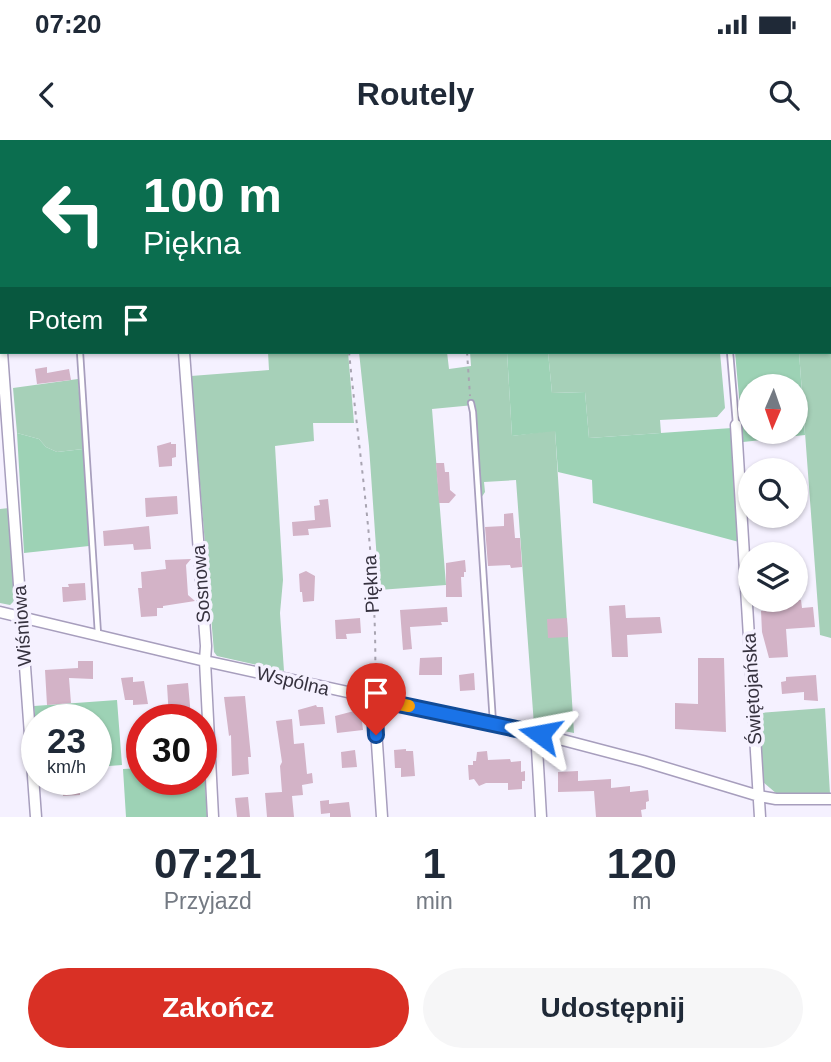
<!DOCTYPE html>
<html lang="pl">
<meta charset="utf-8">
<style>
:root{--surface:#fff;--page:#f6f6f7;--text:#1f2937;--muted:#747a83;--accent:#d93025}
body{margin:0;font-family:Arial,sans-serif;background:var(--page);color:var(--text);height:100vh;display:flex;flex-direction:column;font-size:26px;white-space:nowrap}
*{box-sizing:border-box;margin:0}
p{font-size:23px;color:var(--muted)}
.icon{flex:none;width:38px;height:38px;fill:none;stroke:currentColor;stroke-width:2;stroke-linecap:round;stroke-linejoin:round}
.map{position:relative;height:677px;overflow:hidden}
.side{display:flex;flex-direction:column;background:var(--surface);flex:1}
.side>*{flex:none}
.top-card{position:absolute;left:0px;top:0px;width:831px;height:214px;box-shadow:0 2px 5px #0004;background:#0b6e4f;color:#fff;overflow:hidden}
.needle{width:46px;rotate:182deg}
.controls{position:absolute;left:738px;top:234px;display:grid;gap:14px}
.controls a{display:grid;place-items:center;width:70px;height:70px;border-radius:50%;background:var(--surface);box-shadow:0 2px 5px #0004;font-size:35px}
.speed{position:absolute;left:21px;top:564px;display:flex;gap:14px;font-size:35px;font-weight:700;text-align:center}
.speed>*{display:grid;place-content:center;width:91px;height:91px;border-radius:50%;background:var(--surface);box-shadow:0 2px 5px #0004;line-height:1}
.speed small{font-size:18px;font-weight:400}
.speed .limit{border:10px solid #d22;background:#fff;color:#111}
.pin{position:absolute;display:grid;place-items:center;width:60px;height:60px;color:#fff;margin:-72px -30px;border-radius:50% 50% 50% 0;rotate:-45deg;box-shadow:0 0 7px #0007}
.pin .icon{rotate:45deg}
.me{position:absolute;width:77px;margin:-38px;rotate:283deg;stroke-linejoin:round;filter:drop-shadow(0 0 5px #0008)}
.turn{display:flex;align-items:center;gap:24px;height:147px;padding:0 28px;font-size:32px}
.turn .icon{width:91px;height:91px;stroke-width:2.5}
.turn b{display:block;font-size:49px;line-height:60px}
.then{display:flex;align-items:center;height:66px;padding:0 28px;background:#0003;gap:14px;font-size:26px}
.eta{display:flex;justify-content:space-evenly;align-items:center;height:119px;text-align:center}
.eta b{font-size:42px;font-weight:800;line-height:49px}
.cta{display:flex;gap:14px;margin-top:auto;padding:14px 28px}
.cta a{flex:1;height:80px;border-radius:42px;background:var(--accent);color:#fff;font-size:28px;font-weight:800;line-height:80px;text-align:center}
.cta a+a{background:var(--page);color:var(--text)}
.status{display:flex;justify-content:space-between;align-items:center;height:49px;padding:0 35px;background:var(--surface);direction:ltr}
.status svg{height:19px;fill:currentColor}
header{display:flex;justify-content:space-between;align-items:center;height:91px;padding:0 28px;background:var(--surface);font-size:32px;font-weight:800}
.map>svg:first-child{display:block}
.green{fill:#a6d0b8}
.forest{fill:#9dd2b5;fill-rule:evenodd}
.building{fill:#d3b3c7}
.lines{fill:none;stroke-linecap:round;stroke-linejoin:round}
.lane-casing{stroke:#a79ebd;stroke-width:8}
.street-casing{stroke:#a79ebd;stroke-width:13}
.path{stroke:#a8a4b1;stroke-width:2;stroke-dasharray:3.5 5;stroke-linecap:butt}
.lane{stroke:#fff;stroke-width:4.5}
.street{stroke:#fff;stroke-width:10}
.route-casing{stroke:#114b97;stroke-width:18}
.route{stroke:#1a73e8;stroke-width:12}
.slow{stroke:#f59e0b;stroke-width:12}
.labels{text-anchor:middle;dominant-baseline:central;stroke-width:7;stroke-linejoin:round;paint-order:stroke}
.street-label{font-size:19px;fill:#36323f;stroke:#f5f1ff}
</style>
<div class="status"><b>07:20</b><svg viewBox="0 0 49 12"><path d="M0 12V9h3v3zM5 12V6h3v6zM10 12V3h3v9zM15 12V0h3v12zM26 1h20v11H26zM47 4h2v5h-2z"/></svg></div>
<header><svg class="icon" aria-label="back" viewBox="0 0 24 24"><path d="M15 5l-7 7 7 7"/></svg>Routely<svg class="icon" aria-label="search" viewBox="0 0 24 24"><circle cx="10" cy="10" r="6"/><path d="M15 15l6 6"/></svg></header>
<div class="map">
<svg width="831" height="677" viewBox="0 0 831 677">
<rect width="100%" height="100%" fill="#f5f1ff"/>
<!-- green -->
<path class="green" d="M785,0H831V498L820,495L799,212H830V2Z
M268,212H348L354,283H313L314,301L275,306L283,440L280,473L284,531L217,516L214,512L191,236L269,230Z
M359,212H447L449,229L471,226L470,212H507L512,296L555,290L574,593L534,585L516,340L484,342L485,352L481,358L474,265L432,269L446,445L379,450L369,306Z
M548,212H720L725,268L717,277L660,280L661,293L589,298L585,252L552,253Z
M78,239L83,309L57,312L46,307L39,299L17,293L13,248Z
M9,368L16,459L10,465L0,463V369Z
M825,568L830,654H777L763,642L759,573Z"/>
<!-- forest -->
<path class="forest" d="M507,212H548L552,253L585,252L589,298L732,288L739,402L593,363L592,340L558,332L555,291L512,296Z
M735,212H799L805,295L743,302ZM751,247H796V292H751Z
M17,293L39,299L46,307L57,312L83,309L89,406L24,413Z
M117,560L122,625L96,627V579H37V609L34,566Z
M201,625H204L207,677H126L123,629L142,628V639H201Z"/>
<!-- building -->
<path class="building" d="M47,227V233L69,229L71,240L37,244L35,229Z
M171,302V304H176V317L172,318V326L159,327L157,306Z
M436,323H444L445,332H449L450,350L456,355L449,363H439Z
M177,356L178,374L146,377L145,358Z
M328,359L331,387L308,389L309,395L293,396L292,382L315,380L314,366L320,365L319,360Z
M513,373L515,398H520L522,427L511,428L510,425L488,426L485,387L504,386V374Z
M149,386L151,409L134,410L133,404L104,406L103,391Z
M191,419L186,425L188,455L195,461L163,466V468H157V476L141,477L138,448H142L141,432L166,429L165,420Z
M465,420L466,432H464V437H461L462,457H446V423Z
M306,431L315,436L314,461L303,462L302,452H300L299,434Z
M85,443L86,460L63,462L62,447H69L68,444Z
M781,460H801L802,468L813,467L815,487L786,489L788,517L769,518L762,492L761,471L781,469Z
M625,465L626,478L660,477L662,493L627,495L628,517H612L609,466Z
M447,467L448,482H441L442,485L410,487L412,509L403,510L400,470Z
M360,478L361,493L346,494L347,499H336L335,480Z
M567,478L568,497L548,498L547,479Z
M442,517V535H419L420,518Z
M698,518H724L726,592L675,589V563L698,564Z
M78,521H93V539L69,538L71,563L47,565L45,530L78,528Z
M474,533L475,550L460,551L459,535Z
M816,535L818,561L804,560V552L782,554L781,542L786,541V537Z
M133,537V542L144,541L148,564L133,565V560H125L121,538Z
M188,543L191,577L169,578L167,545Z
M245,556L251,617H248L249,634L232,636L231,595L229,596L224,557Z
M316,565L317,567H323L325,584L300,586L298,570Z
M354,571V573H361L363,590L337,593L335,576Z
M292,579L294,604L304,603L307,634L312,633L313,643L302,645L303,655L292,656L294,677H267L265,653L282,652L280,626L282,622L276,581Z
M406,609V611H413L415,636L401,637V628H395L394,610Z
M355,610L357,627L342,628L341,612Z
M487,611L488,620L510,619L511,622L521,621V632L525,631V641H522V649L508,650V643H486L479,646L474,639L469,640L468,625H473V621H476L477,612Z
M578,631V641L611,639V648L630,646V652L648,650L649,661L646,662V669L641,670L642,677H596L594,651L558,652V632Z
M53,639H79L80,655L63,656V651H59V648H54Z
M248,657L250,677H237L235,658Z
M329,660V664L349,662L351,677H330V673L321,674L320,661Z"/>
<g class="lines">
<defs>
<path id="lane" d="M708,0V2
M80,212L98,494
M730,212L736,284
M471,263L473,272L493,583"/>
<path id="street" d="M171,0V2
M0,181L2,205
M2,212L36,677
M184,212L206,506L205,521L213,677
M736,285L760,677
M0,472L205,521L540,594L643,621L759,656L776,659H831
M374,559L382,677
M540,594L537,608L541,677"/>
</defs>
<!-- lane casing -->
<use href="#lane" class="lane-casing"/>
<!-- street casing -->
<use href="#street" class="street-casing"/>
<!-- path -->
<path class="path" d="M62,0V2
M334,0V2
M451,0V2
M0,126L2,124
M349,212C360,322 378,434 375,545
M467,212L470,256"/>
<!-- lane -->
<use href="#lane" class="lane"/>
<!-- street -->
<use href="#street" class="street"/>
</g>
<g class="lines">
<defs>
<path id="route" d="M376,595L374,559L540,594"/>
</defs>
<!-- route casing -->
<use href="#route" class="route-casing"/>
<!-- route -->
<use href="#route" class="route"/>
<!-- slow -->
<path class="slow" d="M374,565V559L409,566"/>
</g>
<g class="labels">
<!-- street labels -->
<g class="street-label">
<text transform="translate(201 444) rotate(-94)">Sosnowa</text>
<text transform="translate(371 444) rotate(-93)">Piękna</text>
<text transform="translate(22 486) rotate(-94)">Wiśniowa</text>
<text transform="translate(293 541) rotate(13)">Wspólna</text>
<text transform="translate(752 549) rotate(-93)">Świętojańska</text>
</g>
</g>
</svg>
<div class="controls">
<a><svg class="needle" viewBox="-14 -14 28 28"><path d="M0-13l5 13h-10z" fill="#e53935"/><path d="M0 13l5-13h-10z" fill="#747a83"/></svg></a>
<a><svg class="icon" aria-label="search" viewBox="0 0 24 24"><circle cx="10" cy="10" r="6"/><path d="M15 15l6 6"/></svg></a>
<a><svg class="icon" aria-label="layers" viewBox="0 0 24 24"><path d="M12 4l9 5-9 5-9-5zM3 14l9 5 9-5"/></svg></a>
</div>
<div class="speed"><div>23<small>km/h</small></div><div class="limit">30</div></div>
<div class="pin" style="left:376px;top:595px;background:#d93025"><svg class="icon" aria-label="arrive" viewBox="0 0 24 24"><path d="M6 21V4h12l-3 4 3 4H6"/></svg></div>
<svg class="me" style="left:540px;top:594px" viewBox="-20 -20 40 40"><path d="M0-17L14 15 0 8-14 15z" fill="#1a73e8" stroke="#fff" stroke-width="4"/></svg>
<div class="top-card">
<div class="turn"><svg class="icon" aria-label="left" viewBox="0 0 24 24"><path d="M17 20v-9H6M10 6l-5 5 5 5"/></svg><div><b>100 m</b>Piękna</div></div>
<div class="then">Potem<svg class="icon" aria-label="arrive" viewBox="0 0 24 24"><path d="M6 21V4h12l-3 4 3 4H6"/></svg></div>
</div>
</div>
<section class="side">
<div class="eta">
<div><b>07:21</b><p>Przyjazd</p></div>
<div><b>1</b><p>min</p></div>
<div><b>120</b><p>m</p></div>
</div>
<div class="cta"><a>Zakończ</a><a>Udostępnij</a></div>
</section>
